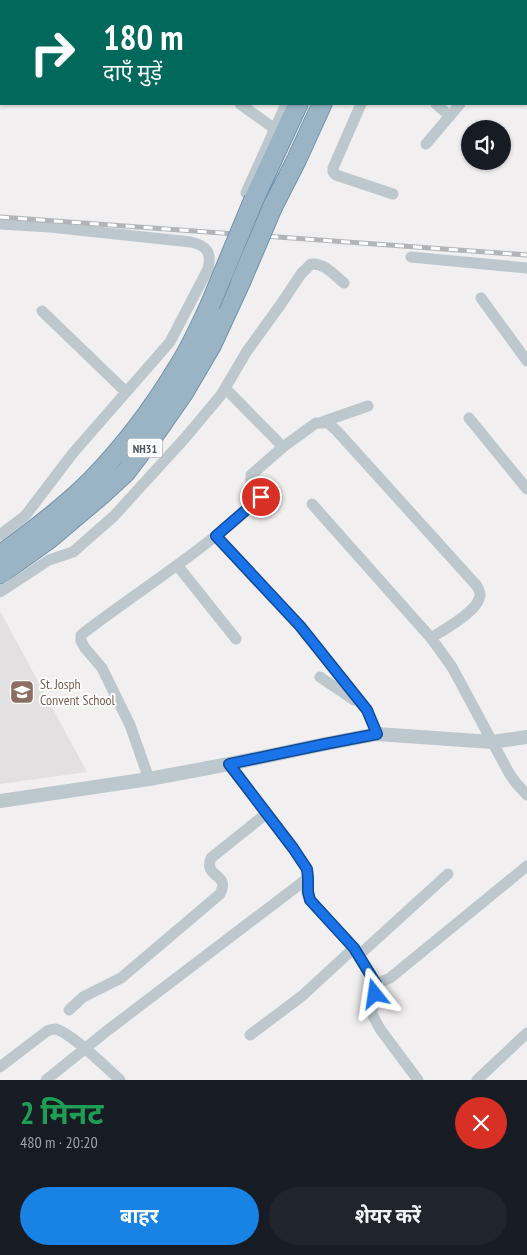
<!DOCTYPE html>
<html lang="hi">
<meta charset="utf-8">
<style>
:root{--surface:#171b24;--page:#20242c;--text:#f1f3f6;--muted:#9ea1a6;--accent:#1883e3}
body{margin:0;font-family:"PT Sans Narrow","Noto Sans Devanagari",sans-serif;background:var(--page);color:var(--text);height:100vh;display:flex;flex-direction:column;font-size:19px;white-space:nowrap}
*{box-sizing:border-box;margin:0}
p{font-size:16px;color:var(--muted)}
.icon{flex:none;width:28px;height:28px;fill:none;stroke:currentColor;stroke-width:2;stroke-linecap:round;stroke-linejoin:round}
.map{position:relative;height:1080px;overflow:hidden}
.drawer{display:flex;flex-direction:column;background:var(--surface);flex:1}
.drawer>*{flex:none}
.top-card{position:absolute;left:0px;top:0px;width:528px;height:105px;box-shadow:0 1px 4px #0004;background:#00695c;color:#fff;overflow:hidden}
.fabs{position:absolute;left:461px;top:120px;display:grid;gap:10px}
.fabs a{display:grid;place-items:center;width:50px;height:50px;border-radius:50%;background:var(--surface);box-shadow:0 1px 4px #0004;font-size:25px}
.pin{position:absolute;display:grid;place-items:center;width:42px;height:42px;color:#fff;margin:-21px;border:2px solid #fff;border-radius:50%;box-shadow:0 1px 5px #0007}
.me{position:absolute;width:55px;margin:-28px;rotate:345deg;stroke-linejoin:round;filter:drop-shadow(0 0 4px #0008)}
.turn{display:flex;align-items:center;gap:18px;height:105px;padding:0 20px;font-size:22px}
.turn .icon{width:65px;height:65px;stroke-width:2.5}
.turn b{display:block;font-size:35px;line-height:42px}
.round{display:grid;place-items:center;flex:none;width:52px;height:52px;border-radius:26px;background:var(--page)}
.headline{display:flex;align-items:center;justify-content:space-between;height:85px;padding:0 20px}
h1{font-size:30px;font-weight:700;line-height:38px;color:#1e9e55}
.cta{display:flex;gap:10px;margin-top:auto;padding:10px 20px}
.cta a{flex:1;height:58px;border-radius:30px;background:var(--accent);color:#fff;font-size:20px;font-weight:700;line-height:58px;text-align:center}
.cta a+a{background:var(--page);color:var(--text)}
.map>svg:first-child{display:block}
.education{fill:#e2e0e1}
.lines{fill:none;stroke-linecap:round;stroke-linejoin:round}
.trunk-casing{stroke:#7192aa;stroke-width:21}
.minor{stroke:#bdc8ce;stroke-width:11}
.tertiary{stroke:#bdc8ce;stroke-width:14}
.trunk{stroke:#9ab4c6;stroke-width:19}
.rail-casing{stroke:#b1b5b9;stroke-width:5}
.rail{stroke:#fff;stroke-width:3;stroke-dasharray:9;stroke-linecap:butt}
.trunk-bridge-casing{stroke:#7192aa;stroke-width:21;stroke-linecap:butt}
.trunk-bridge{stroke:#9ab4c6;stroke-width:19}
.route-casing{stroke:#114b97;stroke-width:12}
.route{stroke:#1a73e8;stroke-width:9}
.labels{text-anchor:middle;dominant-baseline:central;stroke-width:4;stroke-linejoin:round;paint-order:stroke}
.shield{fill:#fff;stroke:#7e878d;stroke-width:1}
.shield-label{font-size:12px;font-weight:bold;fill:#47545c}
.education-label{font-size:14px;fill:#785e54;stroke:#fff;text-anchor:start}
</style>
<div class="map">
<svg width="527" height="1080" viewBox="0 0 527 1080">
<rect width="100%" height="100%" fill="#f1efef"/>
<!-- education -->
<path class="education" d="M0,611L87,772L0,784Z"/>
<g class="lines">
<defs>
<path id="trunk" d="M346,1L347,0
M369,1L370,0
M254,199L298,104
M273,206L296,161L322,104
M0,555C32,532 64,508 91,481C124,447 153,409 177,369C190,349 200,327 210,305
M0,574L49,539L100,496L126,472L157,431L184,392L211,346L241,281"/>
</defs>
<!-- trunk casing -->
<use href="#trunk" class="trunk-casing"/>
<!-- minor -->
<path class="minor" d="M142,0L143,1
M259,1L260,0
M333,1L334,0
M526,26H527
M526,62H527
M240,104L275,129
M361,104L333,168V172L336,175L393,194
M436,104L450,116
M426,144L460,104
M246,193L286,104
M0,224L50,227L191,242C207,246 212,252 208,269L170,342L73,453L25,516L0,535
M411,257L527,268
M481,298L527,361
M42,311L126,392
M225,388L283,447
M469,418L527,489
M322,422L368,406
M312,504L431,638L452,667L509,773L516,783L527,795
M216,536L300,626L367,710L377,734
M177,565L236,639
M0,592L49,560L73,552L114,516L185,438L221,395L247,351L281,304L301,274L311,264C325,263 334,275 344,283
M320,677L354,700
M229,764L293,848L307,869L308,878L307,893L310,900L354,948L371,975L376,984L372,1005V1014L380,1029L418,1080
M149,779L130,725L102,668L85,648L81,641V635C141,589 206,549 261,497L251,482V475L283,447L316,423H328L337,431L477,586C478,588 480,592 480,594C481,610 443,630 431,638
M358,956L448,874
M376,984L390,978L527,866
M69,1010L83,997L121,978L220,894C231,873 203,878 211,858L267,813
M250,1035L302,996L354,948
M0,1067L47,1031C49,1030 52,1029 55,1029C69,1031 108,1069 120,1080
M46,1080L108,1030L308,878
M477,1080L527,1033"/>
<!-- tertiary -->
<path class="tertiary" d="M0,801L149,779L229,764L325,744L377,734L492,742L527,737"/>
<!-- trunk -->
<use href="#trunk" class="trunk"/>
<defs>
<path id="rail" d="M0,217L527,255"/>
</defs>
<!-- rail casing -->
<use href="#rail" class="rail-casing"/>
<!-- rail -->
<use href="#rail" class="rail"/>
<defs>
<path id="trunk-bridge" d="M241,281L273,206
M210,305L254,199"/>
</defs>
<!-- trunk-bridge casing -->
<use href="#trunk-bridge" class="trunk-bridge-casing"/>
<!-- trunk-bridge -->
<use href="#trunk-bridge" class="trunk-bridge"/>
</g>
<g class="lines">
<defs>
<path id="route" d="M261,497L216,536L300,626L367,710L377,734L325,744L229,764L293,848L307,869L308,878V892L310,900L354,948L376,984L375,994"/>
</defs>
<!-- route casing -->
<use href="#route" class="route-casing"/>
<!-- route -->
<use href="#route" class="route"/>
</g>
<!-- icons -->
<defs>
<symbol id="school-square" viewBox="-11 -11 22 22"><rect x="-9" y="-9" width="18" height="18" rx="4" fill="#8d6e63" stroke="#fff"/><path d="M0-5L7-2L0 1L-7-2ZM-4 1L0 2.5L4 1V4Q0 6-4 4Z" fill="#fff"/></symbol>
</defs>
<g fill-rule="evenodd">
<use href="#school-square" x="8" y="678" width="28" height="28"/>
</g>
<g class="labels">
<!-- shield labels -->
<rect class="shield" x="127.5" y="438.5" width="35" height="19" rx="4"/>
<g class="shield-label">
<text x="145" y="448">NH31</text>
</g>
<!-- education labels -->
<g class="education-label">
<text x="40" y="684">St. Josph<tspan x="40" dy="16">Convent School</tspan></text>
</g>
</g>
</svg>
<div class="fabs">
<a><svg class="icon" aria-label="sound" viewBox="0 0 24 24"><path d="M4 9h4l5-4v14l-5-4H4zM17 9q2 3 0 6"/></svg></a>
</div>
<div class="pin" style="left:261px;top:497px;background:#d93025"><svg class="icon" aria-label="arrive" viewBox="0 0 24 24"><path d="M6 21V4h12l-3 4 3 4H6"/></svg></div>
<svg class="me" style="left:375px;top:994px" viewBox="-20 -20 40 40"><path d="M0-17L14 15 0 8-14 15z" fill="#1a73e8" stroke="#fff" stroke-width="4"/></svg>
<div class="top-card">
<div class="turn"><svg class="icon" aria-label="right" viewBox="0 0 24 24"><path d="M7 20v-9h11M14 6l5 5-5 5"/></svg><div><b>180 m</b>दाएँ मुड़ें</div></div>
</div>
</div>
<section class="drawer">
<div class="headline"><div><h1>2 मिनट</h1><p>480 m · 20:20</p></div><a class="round" style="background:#d93025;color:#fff"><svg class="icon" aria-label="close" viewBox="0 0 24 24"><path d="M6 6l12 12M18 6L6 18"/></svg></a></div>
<div class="cta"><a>बाहर</a><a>शेयर करें</a></div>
</section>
